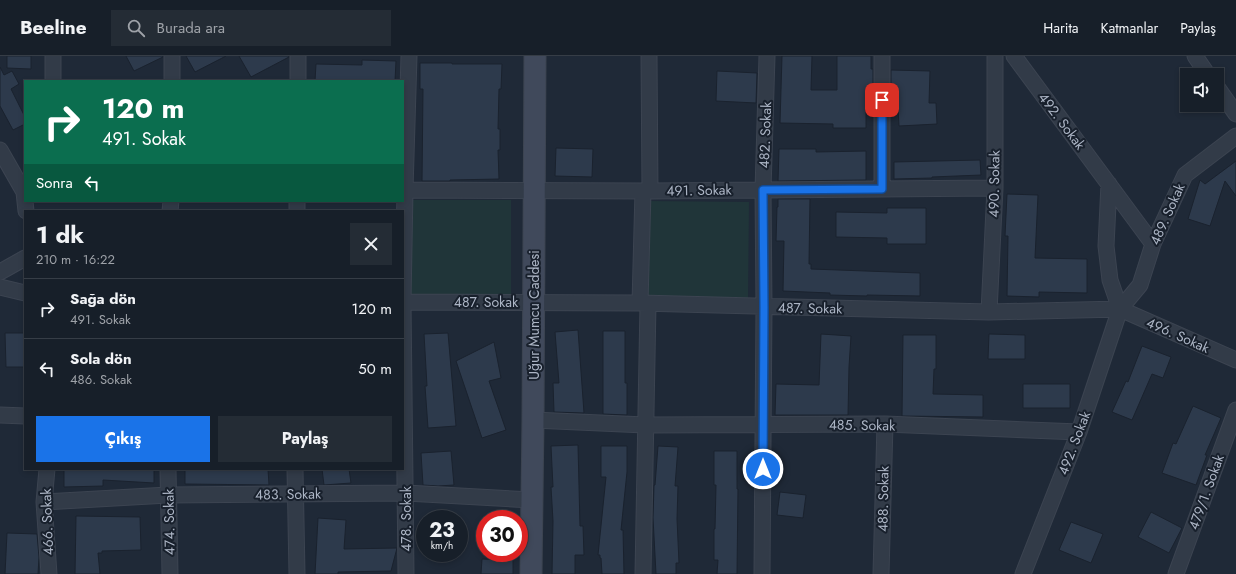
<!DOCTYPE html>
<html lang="tr">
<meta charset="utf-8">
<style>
:root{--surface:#171f29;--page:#242c35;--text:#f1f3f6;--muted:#9ea2a8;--line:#363d46;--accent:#1a73e8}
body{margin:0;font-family:Jost,sans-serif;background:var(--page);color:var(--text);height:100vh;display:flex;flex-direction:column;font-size:15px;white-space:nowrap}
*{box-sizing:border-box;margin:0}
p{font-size:13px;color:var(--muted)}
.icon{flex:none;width:22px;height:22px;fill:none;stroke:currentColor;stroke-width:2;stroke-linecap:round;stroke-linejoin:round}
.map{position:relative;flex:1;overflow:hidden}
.sheet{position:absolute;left:24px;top:154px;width:380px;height:260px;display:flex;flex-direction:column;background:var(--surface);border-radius:0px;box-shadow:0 2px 6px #0003,0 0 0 1px var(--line)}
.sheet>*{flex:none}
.hud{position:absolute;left:24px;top:24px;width:380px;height:122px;border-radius:0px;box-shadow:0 2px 6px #0003,0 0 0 1px var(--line);background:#0b6e4f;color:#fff;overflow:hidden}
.controls{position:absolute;left:1180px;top:12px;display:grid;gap:8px}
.controls a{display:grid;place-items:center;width:44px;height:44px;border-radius:0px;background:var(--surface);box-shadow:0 2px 6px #0003,0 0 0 1px var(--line);font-size:20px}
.speed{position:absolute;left:416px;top:454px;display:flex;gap:8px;font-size:20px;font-weight:700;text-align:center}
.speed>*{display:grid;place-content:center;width:52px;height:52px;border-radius:50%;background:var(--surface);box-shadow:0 2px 6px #0003,0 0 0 1px var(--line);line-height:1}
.speed small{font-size:10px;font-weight:400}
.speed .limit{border:6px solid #d22;background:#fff;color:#111}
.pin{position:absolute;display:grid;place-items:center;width:34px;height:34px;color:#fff;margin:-17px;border-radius:8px;box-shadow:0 2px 6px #0006}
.me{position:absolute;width:44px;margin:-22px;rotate:0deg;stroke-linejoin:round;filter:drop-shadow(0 0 3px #0008)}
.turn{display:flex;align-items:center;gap:14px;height:84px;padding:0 12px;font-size:18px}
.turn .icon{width:52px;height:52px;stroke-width:2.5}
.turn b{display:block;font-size:28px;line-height:34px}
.then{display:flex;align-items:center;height:38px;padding:0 12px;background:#0003;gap:8px;font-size:15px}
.round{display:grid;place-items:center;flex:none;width:42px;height:42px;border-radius:0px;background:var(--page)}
.head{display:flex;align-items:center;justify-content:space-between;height:68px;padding:0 12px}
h1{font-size:24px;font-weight:700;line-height:30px}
.cta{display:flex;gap:8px;margin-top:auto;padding:8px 12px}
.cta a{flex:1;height:46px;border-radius:0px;background:var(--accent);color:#fff;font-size:16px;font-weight:700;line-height:46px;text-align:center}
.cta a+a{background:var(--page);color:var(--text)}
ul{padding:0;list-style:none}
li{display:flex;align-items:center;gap:12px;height:60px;padding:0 12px;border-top:1px solid var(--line)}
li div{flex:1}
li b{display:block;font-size:15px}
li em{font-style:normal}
header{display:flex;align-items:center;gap:24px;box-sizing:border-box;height:56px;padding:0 20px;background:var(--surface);border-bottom:1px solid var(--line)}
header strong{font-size:19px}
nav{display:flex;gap:22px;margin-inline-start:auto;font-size:14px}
.search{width:280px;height:36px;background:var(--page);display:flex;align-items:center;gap:10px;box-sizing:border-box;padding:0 14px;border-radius:0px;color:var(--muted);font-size:15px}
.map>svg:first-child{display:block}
.green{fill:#203539}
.building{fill:#2d3a4c;stroke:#1a222e}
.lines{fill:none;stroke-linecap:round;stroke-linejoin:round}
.street-casing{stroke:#3c4451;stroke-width:17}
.secondary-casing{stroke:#3c4451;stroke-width:23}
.street{stroke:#323b48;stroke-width:15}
.secondary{stroke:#40495b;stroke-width:21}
.route-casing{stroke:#114b97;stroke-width:10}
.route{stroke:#1a73e8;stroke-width:7}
.labels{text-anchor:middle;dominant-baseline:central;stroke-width:4;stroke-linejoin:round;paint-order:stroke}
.street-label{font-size:14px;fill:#acb5c5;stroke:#18202c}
</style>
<header>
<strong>Beeline</strong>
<div class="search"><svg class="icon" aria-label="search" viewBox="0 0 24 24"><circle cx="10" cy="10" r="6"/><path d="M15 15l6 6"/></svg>Burada ara</div>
<nav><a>Harita</a><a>Katmanlar</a><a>Paylaş</a></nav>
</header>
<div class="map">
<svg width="1236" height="518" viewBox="0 0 1236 518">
<rect width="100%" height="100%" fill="#1f2937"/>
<!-- green -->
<path class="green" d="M409,144H511V239H408Z
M648,145L749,146L748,242L646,240Z"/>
<!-- building -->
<path class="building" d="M7,0H31V13L7,12Z
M126,0H163V1L134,15Z
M186,0H226L195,16Z
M239,0H289V1L251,21Z
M782,0H812L811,34H837V0H871V13H873V33L866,32V72H833V68L780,67Z
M362,4L396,5L395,25H315L316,8L362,9Z
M420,7H452V8H502L501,33H499L498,73H500V94H498L499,123L450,124V125H422L423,33H420Z
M0,11L4,19L12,15L19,28L11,33L25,61V68L13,74L0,50Z
M891,14L930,15L929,47H936L937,68L899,70L897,33H891Z
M717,15L757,17L756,47L716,45Z
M556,92L593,93L592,121L555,120Z
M779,93H816V96L866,95V124L778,125Z
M980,104L981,119L932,121V122L894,123V106Z
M1236,105V140L1225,125L1210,170L1188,163L1200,124L1205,128Z
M1007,138L1038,139L1035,202L1087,203V237L1039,236V241L1007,240L1008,180H1005Z
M778,143H810L809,208H811V213L920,217V240L867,239V240L830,239V237L783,235L784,185H776L777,151H778Z
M887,152H926V188H887V182L836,181V156L887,157Z
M578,274L584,357L554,356L553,327H559L555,276Z
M603,275H625V327H627V359L603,358Z
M5,277H25V311H6Z
M448,277L456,370L428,372L425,330H427L424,278Z
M821,278L851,280L849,311L848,359H775L776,328L819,329Z
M989,278L1025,279V303H988Z
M903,279H936V313H934L933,338L983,339V361L902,360Z
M494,286L501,322L489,325L506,374L482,382L456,305Z
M1142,290L1171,301L1163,322L1152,318L1132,364L1112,356L1126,325L1128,326Z
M1023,328H1070V352H1023Z
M1193,350L1221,362L1205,399H1207L1196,429L1162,417L1173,387L1176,388Z
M578,389L580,470H583L584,499H575V518H552L553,465L551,431H553L551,390Z
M601,390H627V416L621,474H623L624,518H602L601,502H600V499H598L606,421H601Z
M658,390L678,391L675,430H678L677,463L679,507H676V518H656L653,462L654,429H655Z
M451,395L454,429L438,430L423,429L421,397Z
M714,395H737V433H738L737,518H717L718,504H714V473H715L716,429H714Z
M64,413H154V427L103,424V430L64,431Z
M185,413H268L269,429L185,428Z
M322,413H349L351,427L324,429Z
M780,436L806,439L803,462L777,459Z
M1151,456L1182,472L1169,497L1138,481Z
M76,460L140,461L141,494L102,495V497H98L100,518H75Z
M318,462L346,464L344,493L397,492L391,515L338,516V518H315Z
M1071,466L1103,478L1091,507L1059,494Z
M7,477L37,478L39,501L38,518H5Z
M482,503L513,504V518H481Z"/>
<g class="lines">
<defs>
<path id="street" d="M53,0V25
M649,0L650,135
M1014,0L1153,188
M1195,0L1208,19
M172,25V0
M298,25V0
M1217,31L1236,58
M0,94L24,136L26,155
M1109,128L1106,190L1110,224L1120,253
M882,133V0
M403,134L650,135L995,132
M170,155L171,145
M297,155V145
M0,216L25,202
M0,231L25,237
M403,246L640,247L989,256L1120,253L1236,304
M640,247L643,135
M989,256L995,132V0
M0,359L25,360
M533,364L645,369L885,368L1079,376
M47,413L44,446L49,518
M168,413L170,518
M295,413L297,518
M44,446L168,439L406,437L532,444
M406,518L403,246L405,134L409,0
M643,518L648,248
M762,518L764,251L763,134L767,0
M881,518L885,368
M1023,518L1079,376L1120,253L1140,229L1153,188L1185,119L1236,80
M1176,518L1236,354"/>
<path id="secondary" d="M531,518L533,364L535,0"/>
</defs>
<!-- street casing -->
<use href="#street" class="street-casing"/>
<!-- secondary casing -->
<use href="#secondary" class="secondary-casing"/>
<!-- street -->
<use href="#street" class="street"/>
<!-- secondary -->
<use href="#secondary" class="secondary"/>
</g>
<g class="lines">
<defs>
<path id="route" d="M763,413L764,251L763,134L882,133V44"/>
</defs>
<!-- route casing -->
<use href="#route" class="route-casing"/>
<!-- route -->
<use href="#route" class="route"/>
</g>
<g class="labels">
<!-- street labels -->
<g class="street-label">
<text transform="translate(1062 65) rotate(53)">492. Sokak</text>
<text transform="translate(765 79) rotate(-88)">482. Sokak</text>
<text transform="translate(994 128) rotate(-89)">490. Sokak</text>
<text transform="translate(699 134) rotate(-1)">491. Sokak</text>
<text transform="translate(1167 158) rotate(-66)">489. Sokak</text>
<text x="486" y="246">487. Sokak</text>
<text transform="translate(810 252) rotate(1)">487. Sokak</text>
<text transform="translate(534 259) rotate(-90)">Uğur Mumcu Caddesi</text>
<text transform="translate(1178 279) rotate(24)">496. Sokak</text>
<text transform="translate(862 369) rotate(1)">485. Sokak</text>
<text transform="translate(1074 387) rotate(-69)">492. Sokak</text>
<text transform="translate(1206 436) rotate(-70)">479/1. Sokak</text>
<text transform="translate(288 438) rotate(-1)">483. Sokak</text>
<text transform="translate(883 443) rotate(-89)">488. Sokak</text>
<text transform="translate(406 463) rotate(-90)">478. Sokak</text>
<text transform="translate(47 466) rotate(-92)">466. Sokak</text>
<text transform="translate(169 466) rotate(-91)">474. Sokak</text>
</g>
</g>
</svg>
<div class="controls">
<a><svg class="icon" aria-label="sound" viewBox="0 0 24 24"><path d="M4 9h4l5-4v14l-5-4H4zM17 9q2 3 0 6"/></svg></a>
</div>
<div class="speed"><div>23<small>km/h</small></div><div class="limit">30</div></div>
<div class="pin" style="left:882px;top:44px;background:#d93025"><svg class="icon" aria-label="arrive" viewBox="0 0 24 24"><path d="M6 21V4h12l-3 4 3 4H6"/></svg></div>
<svg class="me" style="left:763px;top:413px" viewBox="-20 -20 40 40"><circle r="17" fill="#1a73e8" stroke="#fff" stroke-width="3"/><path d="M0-11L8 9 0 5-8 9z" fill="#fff"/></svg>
<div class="hud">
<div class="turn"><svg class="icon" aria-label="right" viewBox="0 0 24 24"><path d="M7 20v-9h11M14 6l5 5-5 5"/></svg><div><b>120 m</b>491. Sokak</div></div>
<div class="then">Sonra<svg class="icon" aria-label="left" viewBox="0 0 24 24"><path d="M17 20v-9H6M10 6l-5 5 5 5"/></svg></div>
</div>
<section class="sheet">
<div class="head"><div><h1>1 dk</h1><p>210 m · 16:22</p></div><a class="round"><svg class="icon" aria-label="close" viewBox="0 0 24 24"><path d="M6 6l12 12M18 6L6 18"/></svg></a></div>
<ul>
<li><svg class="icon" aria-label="right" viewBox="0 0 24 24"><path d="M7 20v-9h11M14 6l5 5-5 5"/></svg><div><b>Sağa dön</b><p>491. Sokak</p></div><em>120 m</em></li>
<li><svg class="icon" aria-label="left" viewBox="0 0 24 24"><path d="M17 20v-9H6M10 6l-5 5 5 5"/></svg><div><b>Sola dön</b><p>486. Sokak</p></div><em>50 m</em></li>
</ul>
<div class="cta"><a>Çıkış</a><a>Paylaş</a></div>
</section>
</div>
